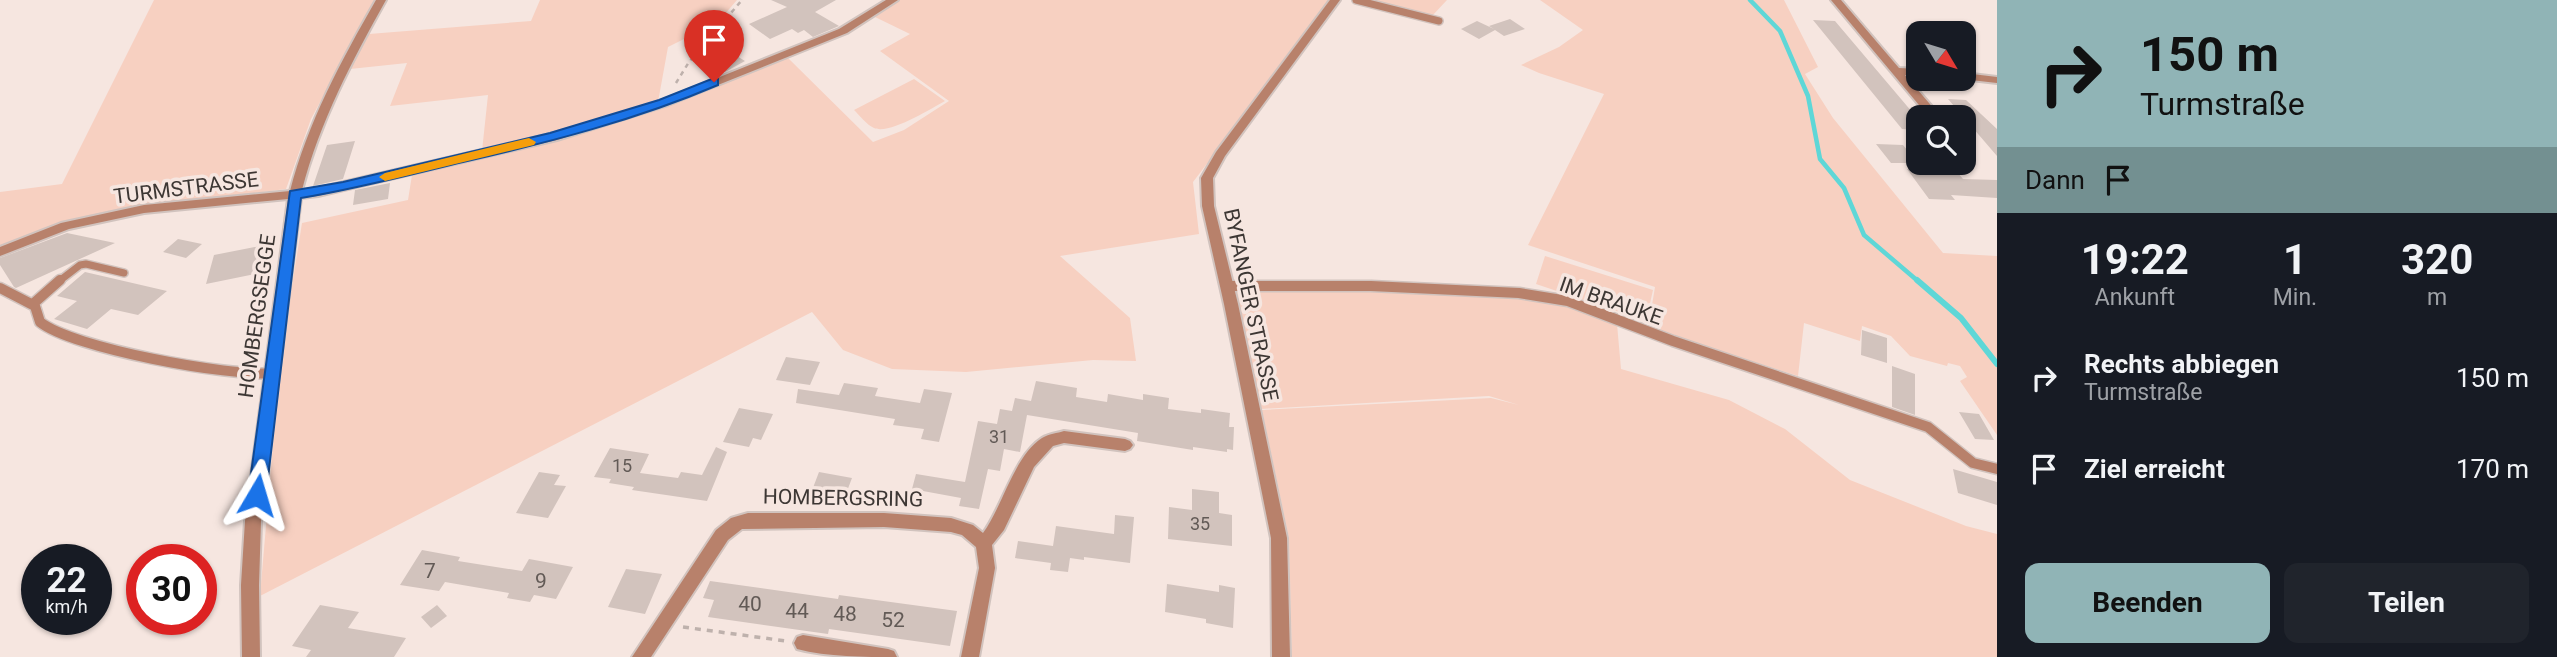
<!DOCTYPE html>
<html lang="de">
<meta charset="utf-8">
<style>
:root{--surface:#171b24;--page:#20242c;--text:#f1f3f6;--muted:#9ea1a6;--accent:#90b4b6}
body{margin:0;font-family:Roboto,sans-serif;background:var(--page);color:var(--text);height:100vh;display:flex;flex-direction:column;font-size:26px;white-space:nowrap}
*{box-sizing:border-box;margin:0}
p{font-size:23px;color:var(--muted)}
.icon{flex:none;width:38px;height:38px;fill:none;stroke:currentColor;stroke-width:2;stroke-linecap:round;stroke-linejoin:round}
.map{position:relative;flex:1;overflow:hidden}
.sheet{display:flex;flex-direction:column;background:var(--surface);width:560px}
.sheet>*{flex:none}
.banner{background:#90b4b6;color:#111;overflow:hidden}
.needle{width:46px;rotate:128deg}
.buttons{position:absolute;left:1906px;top:21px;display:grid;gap:14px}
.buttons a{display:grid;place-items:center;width:70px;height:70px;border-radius:14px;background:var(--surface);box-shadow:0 2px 5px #0004;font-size:35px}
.speed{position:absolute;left:21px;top:544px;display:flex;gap:14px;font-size:35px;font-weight:700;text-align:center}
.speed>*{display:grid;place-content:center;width:91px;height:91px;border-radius:50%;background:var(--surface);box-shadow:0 2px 5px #0004;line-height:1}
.speed small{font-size:18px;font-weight:400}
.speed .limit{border:10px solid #d22;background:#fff;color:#111}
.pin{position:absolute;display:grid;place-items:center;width:60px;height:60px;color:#fff;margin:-72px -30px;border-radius:50% 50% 50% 0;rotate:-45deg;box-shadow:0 0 7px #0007}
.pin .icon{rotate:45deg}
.me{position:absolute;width:77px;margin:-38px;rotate:7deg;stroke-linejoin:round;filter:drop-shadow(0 0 5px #0008)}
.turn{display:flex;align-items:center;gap:24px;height:147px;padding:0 28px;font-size:32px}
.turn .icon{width:91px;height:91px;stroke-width:2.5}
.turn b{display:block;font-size:49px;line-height:60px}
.then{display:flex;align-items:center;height:66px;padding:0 28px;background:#0003;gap:14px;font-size:26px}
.eta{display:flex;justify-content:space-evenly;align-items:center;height:119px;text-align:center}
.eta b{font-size:42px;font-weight:700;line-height:49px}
.button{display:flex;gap:14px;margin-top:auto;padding:14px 28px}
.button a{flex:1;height:80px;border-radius:14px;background:var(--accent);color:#111;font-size:28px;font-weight:700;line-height:80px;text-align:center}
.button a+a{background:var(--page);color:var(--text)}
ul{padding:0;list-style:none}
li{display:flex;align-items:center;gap:21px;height:91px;padding:0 28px}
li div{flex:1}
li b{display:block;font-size:26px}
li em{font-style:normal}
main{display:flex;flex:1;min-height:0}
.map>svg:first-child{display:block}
.green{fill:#f7d0c1}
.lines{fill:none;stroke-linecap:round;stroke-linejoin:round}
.stream-far1{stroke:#5ed7d7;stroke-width:4.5}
.stream{stroke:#5ed7d7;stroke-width:6}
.building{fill:#d2c3bd}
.lane-far1-casing{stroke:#d1c3be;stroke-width:10}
.lane-casing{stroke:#d1c3be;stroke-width:13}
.street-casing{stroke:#d1c3be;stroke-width:4}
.path-far1{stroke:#beb1ac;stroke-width:2.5;stroke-dasharray:4.5 4.5;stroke-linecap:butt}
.path{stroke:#beb1ac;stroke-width:3.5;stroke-dasharray:6 6;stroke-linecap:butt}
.lane-far1{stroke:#b8816b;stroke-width:7}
.lane{stroke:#b8816b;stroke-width:10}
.street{fill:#b8816b;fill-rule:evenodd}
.route{fill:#1a73e8;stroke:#114b97;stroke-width:2}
.slow{fill:#f59e0b}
.labels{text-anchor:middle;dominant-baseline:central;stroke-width:7;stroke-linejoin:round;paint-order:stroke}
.number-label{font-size:18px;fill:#625a56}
.street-label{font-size:21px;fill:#3d3734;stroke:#f6e6e0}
.near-number-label{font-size:21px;fill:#625a56}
</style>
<main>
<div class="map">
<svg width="1997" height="657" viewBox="0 0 1997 657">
<rect width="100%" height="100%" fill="#f6e6e0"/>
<!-- green -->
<path class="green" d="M154,0H375L311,119L286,189L143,207L0,248V192L62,184Z
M540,0H737L718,22L668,47L658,102L612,117L482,151L488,95L390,106L407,63L350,69L369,34L531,21Z
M900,0H1332L1193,182L1199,234L1060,256L1130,318L1136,361L1093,360L966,372L892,369L843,350L812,312L260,596L280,362L302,223L408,200L412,175L662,109L739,75L788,58L873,142L904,130L949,101L880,51L910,34L875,17Z
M1373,0H1447L1432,16Z
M1540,0H1784L1818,67L1805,74L1833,118L1943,253L1997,256V435L1960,381L1967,377L1960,366L1948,363L1947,366L1910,356L1891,336L1862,326L1860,341L1804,323L1798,376L1660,332L1663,316L1651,311L1655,287L1528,245L1604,94L1539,73L1521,65L1559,47L1583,30Z
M914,79L945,101C930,109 889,135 874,128C867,125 859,115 854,110Z
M1545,256L1653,290L1646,321L1536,284Z
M1236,289L1375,290L1518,296L1566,304L1617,324L1621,369L1729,400L1785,429L1850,480L1966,526L1997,534V657H1292L1289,538L1262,410L1491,398L1519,405L1489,396L1261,409Z"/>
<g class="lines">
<!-- stream-far1 -->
<path class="stream-far1" d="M1750,0L1780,31L1808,96L1820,159L1844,188L1864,235L1919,282"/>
<!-- stream -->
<path class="stream" d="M1917,280L1961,318L1997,364"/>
</g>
<!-- building -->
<path class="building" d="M771,0H836L815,12L839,26L813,37L804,30L798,33L792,29L770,39L749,24L787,7Z
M1510,19L1525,29L1504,36L1495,30L1479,39L1461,29L1477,21L1494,29L1489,26Z
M1813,20L1835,21L1918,119V130L1902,129Z
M727,50L745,61L725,72L707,61Z
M1948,99L1966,100L1997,129V156Z
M355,141L343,179L313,186L327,145Z
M1876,144L1903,145L1918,163H1891Z
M1907,169L1957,172L1963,179L1997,180V198L1951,195L1955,200L1929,199Z
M390,183L388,199L353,205L355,190Z
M67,233L115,243L16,288L14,287L0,265V258Z
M178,239L202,244L186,258L163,252Z
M260,246L255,274L206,284L214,255Z
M85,272L167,291L138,315L111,309L87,329L54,319L77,301L57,296Z
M1862,330L1887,338V363L1861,355Z
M786,357L820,362L810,385L776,380Z
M1892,366L1915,374V415L1892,407Z
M1036,381L1077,388L1076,397L1107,402L1108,394L1143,400V394L1169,398L1168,409L1201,413V409L1230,413L1229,427H1234L1233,450L1227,449V452L1193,447V450L1137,441L1138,433L1027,415L1020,452L1004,449L1000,471L988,469L979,509L959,506L961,498L912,489L916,474L965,482L978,421L997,424L1000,409L1012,411L1015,398L1031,401Z
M844,383L878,388L875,396L920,403L924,389L952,393L939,442L921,439L924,429L893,425L895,419L796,403L798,389L839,395Z
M739,408L773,414L761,440L753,438L749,447L723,442Z
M1959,412L1979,414L1994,440L1975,439Z
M716,447L727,452L707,501L632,490L634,487L609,483L611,479L594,477L610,448L649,454L640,473L678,478L681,472L702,475Z
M1953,469L1997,482V505L1958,493Z
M539,472L560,475L554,485L566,486L548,518L516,513Z
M819,472L852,478L844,499L811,493Z
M1192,489L1219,492V513L1232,515V546L1168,539L1169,507L1192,510Z
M1115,515L1134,517L1130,563L1084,557V560L1070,558L1068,572L1050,570L1051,563L1015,558L1018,541L1053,546L1056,526L1114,534Z
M422,550L460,557L458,561L522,571L529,559L573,567L556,599L534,595L530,602L507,598L509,593L445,582L439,591L400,585Z
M626,569L662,574L645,614L608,607Z
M710,581L838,599L839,595L957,611L950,646L829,629L828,634L708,617L714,600L703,598Z
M1167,584L1219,592V585L1235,588L1233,628L1206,623V619L1165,612Z
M320,605L359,612L348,628L406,638L394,657H306L311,650L292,646Z
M437,605L447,616L431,628L421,617Z"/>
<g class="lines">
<defs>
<path id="lane-far1" d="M1356,0L1439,21
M58,282L80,265L86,264L124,273"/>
<path id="lane" d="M60,280L34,303L40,322C72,348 230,377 273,373
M1226,286H1371L1519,293L1568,301L1673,341L1928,427L1973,463L1997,469
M0,288L33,305"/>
<path id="street" d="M376,0H386C352,61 320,121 302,190L318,188L550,134L608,118L660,101L839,29L886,0H898L847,33L668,105L557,140L318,196L301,198L261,521L259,585L260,657H242L241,585L245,521L288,199L144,213L69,229L0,256V247L61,223L144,205L290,191C308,122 341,61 376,0Z
M1330,0H1340L1225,156L1213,178L1214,206L1238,304L1287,538L1290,657H1272L1271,538L1224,304L1202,206L1201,178L1216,152Z
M1831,0H1841L1899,68L1918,69V75H1905L1941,117H1929Z
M1964,73L1997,77V83L1962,79Z
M1064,431L1125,439L1130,441L1133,445L1130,449L1125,451L1064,443L1053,446L1034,467L1004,530L992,545L995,568L979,657H961L979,568L976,547L962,535L951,532L884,527L742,529L728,540L651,657H632L716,530L731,518L748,513H884L951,518L973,525L983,533C1003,506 1014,456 1042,438C1048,434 1058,433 1064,431Z
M803,635L888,649L894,651L897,657C864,657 828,657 797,649L794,643L797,637Z"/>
</defs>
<!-- lane-far1 casing -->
<use href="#lane-far1" class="lane-far1-casing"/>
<!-- lane casing -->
<use href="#lane" class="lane-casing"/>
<!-- street casing -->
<use href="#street" class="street-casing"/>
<!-- path-far1 -->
<path class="path-far1" d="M676,83L689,62L742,0"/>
<!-- path -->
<path class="path" d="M683,627L786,641"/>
<!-- lane-far1 -->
<use href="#lane-far1" class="lane-far1"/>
<!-- lane -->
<use href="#lane" class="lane"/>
<!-- street -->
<use href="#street" class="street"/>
</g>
<!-- route -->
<path class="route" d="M714,78L718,79V85C636,120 550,142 463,162C409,175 356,189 301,198L266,495L263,500L257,503L250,500L248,495L290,191L343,182L550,133L659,100Z"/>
<!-- slow -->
<path class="slow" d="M529,138L536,142L534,145L385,181L379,177L385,173Z"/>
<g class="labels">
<!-- number labels -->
<g class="number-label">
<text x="999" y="436">31</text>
<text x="622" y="465">15</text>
<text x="1200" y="523">35</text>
</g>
<!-- street labels -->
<g class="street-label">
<text transform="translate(186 188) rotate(-7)">TURMSTRASSE</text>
<text transform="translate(1611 301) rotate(19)">IM BRAUKE</text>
<text transform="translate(1251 305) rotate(78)">BYFANGER STRASSE</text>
<text transform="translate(257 316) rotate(-82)">HOMBERGSEGGE</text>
<text transform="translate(843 498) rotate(1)">HOMBERGSRING</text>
</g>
<!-- near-number labels -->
<g class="near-number-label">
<text x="430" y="571">7</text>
<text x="541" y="581">9</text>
<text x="750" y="604">40</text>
<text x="797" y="611">44</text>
<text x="845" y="614">48</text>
<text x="893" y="620">52</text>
</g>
</g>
</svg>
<div class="buttons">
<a><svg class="needle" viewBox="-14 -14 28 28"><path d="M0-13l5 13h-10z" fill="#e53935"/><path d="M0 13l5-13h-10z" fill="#9ea1a6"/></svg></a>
<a><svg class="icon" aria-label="search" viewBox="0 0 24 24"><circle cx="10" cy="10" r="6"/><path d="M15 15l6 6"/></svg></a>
</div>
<div class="speed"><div>22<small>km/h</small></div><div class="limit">30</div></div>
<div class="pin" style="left:714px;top:82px;background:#d93025"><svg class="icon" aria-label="arrive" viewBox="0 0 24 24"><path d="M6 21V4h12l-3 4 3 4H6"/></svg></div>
<svg class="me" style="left:257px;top:495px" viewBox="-20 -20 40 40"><path d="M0-17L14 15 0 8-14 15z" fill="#1a73e8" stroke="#fff" stroke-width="4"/></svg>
</div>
<section class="sheet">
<div class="banner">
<div class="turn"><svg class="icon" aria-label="right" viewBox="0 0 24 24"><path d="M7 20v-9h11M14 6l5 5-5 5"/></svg><div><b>150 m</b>Turmstraße</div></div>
<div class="then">Dann<svg class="icon" aria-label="arrive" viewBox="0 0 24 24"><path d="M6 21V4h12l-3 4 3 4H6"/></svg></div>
</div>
<div class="eta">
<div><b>19:22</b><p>Ankunft</p></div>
<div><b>1</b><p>Min.</p></div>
<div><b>320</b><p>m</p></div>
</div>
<ul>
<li><svg class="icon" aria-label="right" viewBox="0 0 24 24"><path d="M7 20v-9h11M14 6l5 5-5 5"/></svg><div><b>Rechts abbiegen</b><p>Turmstraße</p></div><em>150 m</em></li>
<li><svg class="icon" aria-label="arrive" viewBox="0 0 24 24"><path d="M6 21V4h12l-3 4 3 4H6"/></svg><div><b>Ziel erreicht</b></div><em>170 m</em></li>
</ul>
<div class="button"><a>Beenden</a><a>Teilen</a></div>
</section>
</main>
